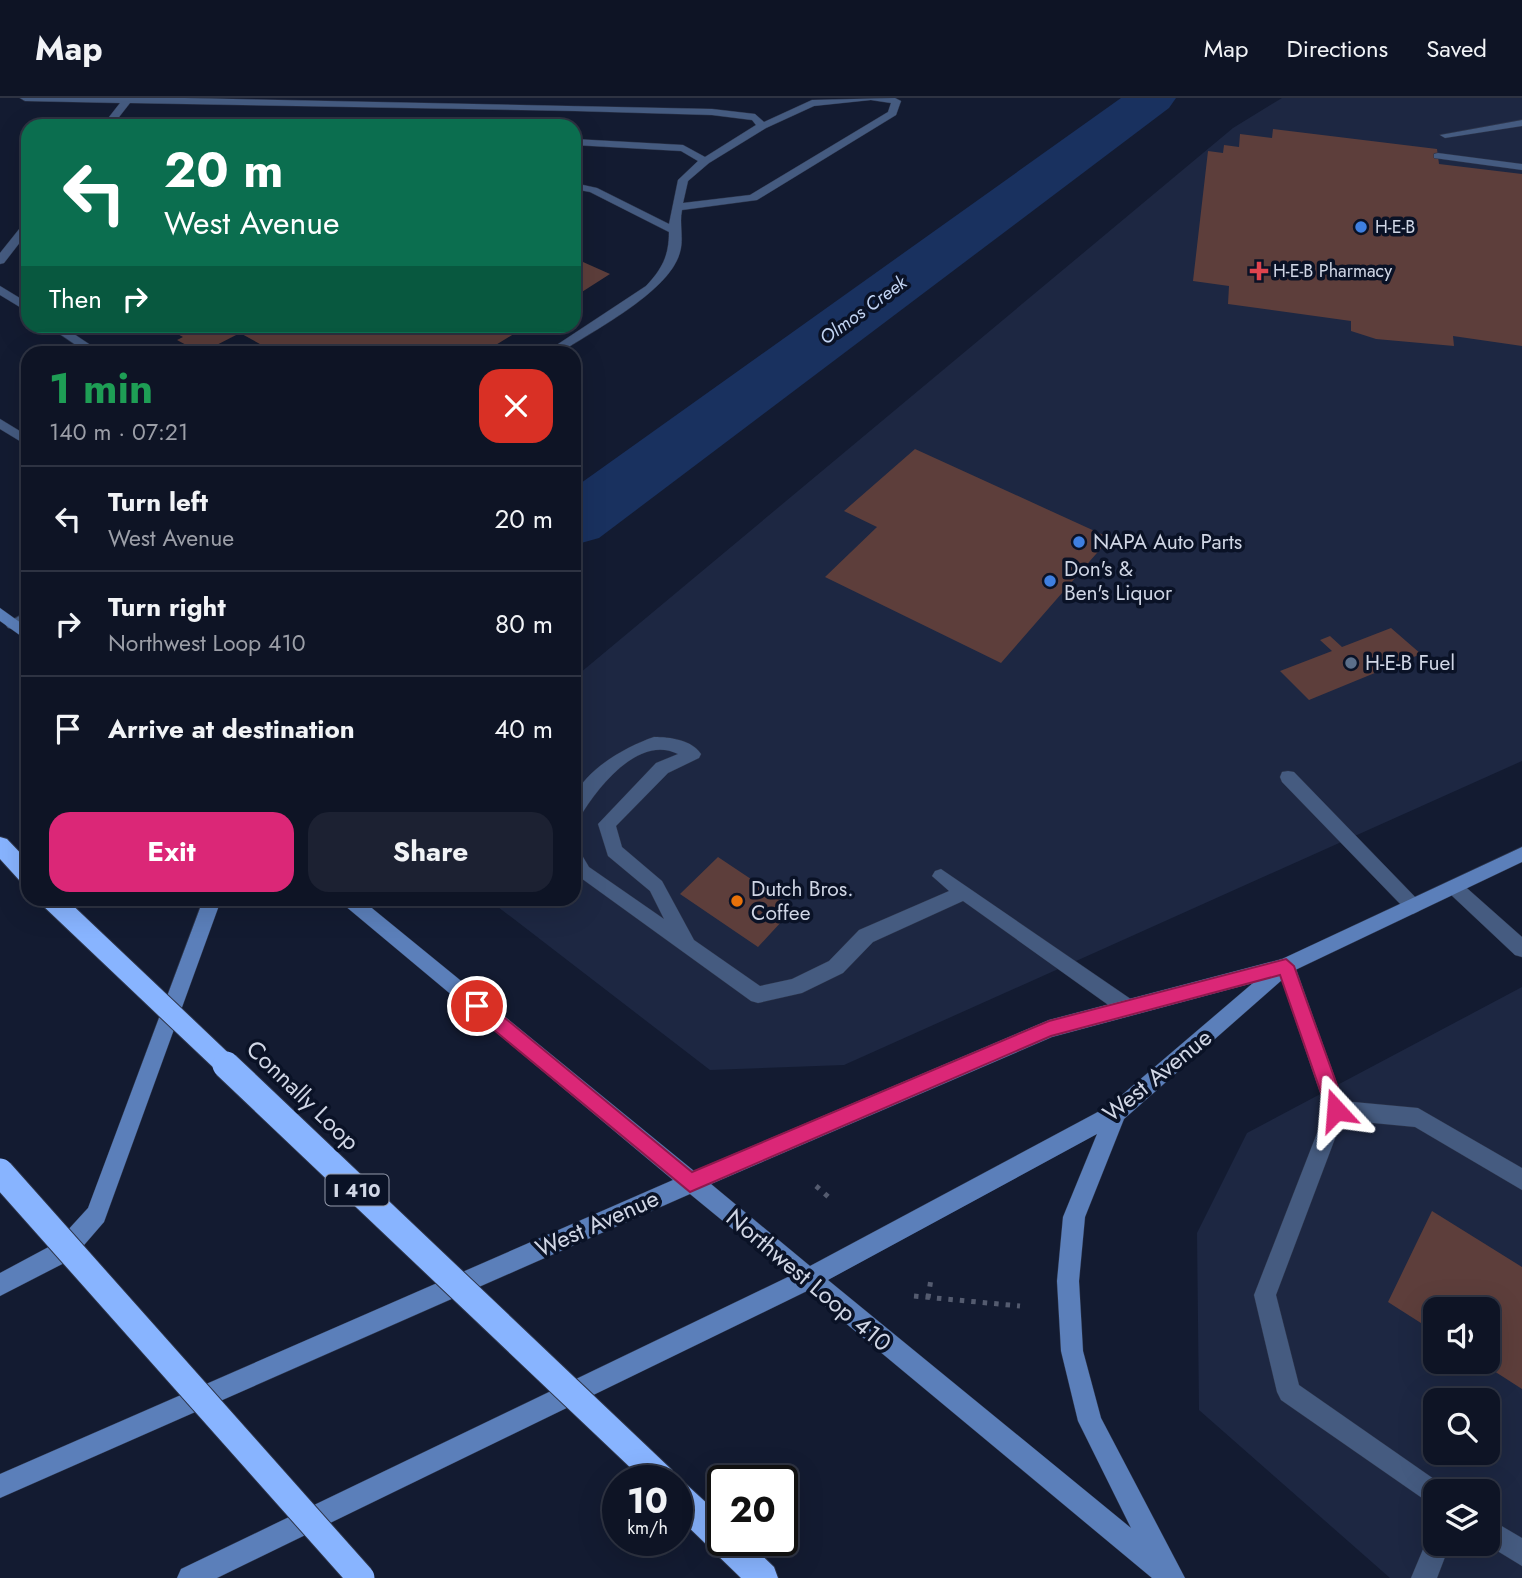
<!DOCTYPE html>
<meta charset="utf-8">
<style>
:root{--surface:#0e1425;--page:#1c2132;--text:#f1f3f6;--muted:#9b9ea7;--line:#2e3342;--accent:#db2777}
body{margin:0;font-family:Jost,sans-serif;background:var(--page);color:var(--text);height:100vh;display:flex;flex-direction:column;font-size:26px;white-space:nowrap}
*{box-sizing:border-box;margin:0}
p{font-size:23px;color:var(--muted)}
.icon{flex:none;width:38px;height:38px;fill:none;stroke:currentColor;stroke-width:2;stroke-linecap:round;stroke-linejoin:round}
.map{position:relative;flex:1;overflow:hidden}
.panel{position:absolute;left:21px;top:248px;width:560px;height:560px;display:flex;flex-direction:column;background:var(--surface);border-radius:21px;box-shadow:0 7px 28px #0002,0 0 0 2px var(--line)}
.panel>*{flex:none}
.top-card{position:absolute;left:21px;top:21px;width:560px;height:214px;border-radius:21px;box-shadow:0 7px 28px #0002,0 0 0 2px var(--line);background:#0b6e4f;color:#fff;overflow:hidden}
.fabs{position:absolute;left:1423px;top:1199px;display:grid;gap:14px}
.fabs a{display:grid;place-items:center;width:77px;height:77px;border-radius:14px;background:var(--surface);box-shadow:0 7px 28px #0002,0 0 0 2px var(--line);font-size:35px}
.speed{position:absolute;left:602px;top:1367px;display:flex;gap:14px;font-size:35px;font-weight:700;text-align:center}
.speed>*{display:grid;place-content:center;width:91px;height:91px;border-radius:50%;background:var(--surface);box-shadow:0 7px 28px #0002,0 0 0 2px var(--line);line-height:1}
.speed small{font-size:18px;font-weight:400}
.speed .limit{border:4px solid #111;border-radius:10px;background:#fff;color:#111}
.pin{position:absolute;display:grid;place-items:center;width:60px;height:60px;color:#fff;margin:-30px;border:4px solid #fff;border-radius:50%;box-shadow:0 2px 7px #0007}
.me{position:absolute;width:77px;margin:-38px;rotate:341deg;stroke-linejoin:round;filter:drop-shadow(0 0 5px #0008)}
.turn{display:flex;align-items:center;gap:24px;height:147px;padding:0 28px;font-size:32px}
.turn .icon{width:91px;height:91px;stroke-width:2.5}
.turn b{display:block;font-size:49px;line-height:60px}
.then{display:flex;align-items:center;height:66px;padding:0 28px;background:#0003;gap:14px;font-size:26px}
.round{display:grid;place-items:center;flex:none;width:74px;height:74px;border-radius:21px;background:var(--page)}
.headline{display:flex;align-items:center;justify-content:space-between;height:119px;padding:0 28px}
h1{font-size:42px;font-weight:700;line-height:52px;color:#1e9e55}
.action{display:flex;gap:14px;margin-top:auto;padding:14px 28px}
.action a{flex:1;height:80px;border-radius:21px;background:var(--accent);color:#fff;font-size:28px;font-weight:700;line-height:80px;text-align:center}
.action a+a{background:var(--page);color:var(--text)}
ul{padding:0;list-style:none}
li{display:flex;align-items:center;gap:21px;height:105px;padding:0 28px;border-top:2px solid var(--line)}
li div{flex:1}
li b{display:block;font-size:26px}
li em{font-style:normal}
header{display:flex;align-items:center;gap:42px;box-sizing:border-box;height:98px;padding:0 35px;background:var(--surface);border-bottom:2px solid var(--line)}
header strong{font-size:33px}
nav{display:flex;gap:38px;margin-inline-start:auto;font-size:24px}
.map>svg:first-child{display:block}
.built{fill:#1d2742;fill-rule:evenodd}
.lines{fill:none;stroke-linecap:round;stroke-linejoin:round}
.river{fill:#19315f;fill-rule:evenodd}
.building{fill:#5d3e3b}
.lane-casing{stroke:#2d354a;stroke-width:1}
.secondary-casing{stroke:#2d354a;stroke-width:1}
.highway-casing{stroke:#2d354a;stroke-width:2}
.path{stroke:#545b6f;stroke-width:5;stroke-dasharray:4.5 7;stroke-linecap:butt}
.lane{fill:#455b80;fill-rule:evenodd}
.secondary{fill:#5b7fba;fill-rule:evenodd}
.highway{fill:#88b4ff;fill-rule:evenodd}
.highway-bridge-far1-casing{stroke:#2d354a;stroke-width:23;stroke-linecap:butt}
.highway-bridge-casing{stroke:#2d354a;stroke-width:29;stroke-linecap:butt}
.highway-bridge-far1{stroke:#88b4ff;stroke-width:21}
.highway-bridge{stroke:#88b4ff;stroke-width:27}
.route{fill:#db2777;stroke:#8e194d;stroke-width:2}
.shop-dot{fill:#3f7fe0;stroke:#0a1226;stroke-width:2.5}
.health-dot{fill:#e0444e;stroke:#0a1226;stroke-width:2.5}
.service-dot{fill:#5c6f8a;stroke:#0a1226;stroke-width:2.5}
.food-dot{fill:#e8710a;stroke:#0a1226;stroke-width:2.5}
.labels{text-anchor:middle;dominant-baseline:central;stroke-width:7;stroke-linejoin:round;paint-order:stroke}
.far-poi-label{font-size:18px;fill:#d0d6e5;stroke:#0a1226;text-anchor:start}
.far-water-label{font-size:19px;font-style:italic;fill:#c2d4f3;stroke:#0a1226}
.shield{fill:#0a1226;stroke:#959bac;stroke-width:2}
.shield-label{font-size:19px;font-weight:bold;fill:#d0d6e5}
.poi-label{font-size:21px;fill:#d0d6e5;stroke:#0a1226;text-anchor:start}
.near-street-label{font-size:24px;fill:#d0d6e5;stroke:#0a1226}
</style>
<header>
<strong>Map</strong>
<nav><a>Map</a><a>Directions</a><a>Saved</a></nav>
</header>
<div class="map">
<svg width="1522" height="1480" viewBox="0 0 1522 1480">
<rect width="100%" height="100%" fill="#131b31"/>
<!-- built -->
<path class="built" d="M1282,0H1522V663L844,967L710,972L489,802H574V580L1233,30Z
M1522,889V1480H1390L1199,1312L1197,1135L1247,1035ZM1435,1211H1488V1264H1435ZM1435,1302H1488V1354H1435ZM1435,1393H1488V1446H1435Z"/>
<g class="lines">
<!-- river -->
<path class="river" d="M1121,0H1176L1169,10L599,440L574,447V390Z"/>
</g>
<!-- building -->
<path class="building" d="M1273,31L1437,51L1439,66L1522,76V248L1453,238L1454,248L1376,241L1351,233V223L1228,206L1229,188L1193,183L1208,53L1223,55L1224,47L1239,49L1240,36L1272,40Z
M574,160L610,176L574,199Z
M163,228H527L481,256H278L240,235L201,255L177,242L183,239Z
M915,351L1110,440L1001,565L825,479L877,429L844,413Z
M1391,530L1421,556L1309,602L1280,573L1332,553L1320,542L1330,538L1342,549Z
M718,759L794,810L758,849L680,796Z
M1432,1113L1522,1169V1291L1480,1264H1488V1211H1435V1234L1388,1204Z"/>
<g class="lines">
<defs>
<path id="lane" d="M20,0H185L712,11L755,16L764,24L812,2L895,0L901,3L896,17L757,102L682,112C679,126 684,140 680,154C670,194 592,233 558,256H543L646,188C662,171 669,158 669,134L590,94L574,91V85L597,90L669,126L678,82L698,63L681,53L574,47V41L683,47L705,59L756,27L752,22L712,17L575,13L130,5L112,28H102L120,5L25,3ZM871,2L891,5L888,14L750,97L683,105L688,83L709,65L766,30L814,8Z
M1522,22V28L1445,40L1440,37Z
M1438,55L1522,66V72L1434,60V56Z
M28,124V134L4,165L0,166V155L24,125Z
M0,188L28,205V214L0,197Z
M48,228H62L104,256H89Z
M0,321L28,338V348L0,331Z
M28,513V525L13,531L8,530L5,526Z
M654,639C670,639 692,642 701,656L699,660L668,675L616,728L622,749L662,783L694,842L760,888L792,881L829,863L859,832L949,793L932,778L935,773L941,771L1135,904L1138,910L1135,916L1128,918L1121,916L963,803L873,844L843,875L802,895L758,905L751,903L574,775V752L580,754L589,769L664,821L650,793L608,758L598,726L656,665L678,656C639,636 597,690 580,719L574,721C574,714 572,704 575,698C586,671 627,648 654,639Z
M1288,673L1294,674L1419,803L1422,808L1419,813L1413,816L1407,813L1282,684L1280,679L1282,674Z
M1454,782L1460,784L1522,839V859L1515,857L1448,794L1445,789L1448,784Z
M1286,860L1293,862L1295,868L1343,1003L1418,1010L1522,1070V1092L1415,1029L1342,1022L1276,1197L1299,1287L1444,1388L1446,1393H1435V1409L1281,1302L1277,1294L1254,1197L1326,1012L1277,868L1279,862Z
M1488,1420L1522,1440V1468L1486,1446Z
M1435,1435V1446H1450L1437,1480H1411L1429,1437Z"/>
<path id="secondary" d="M0,510L28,530V543L0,523Z
M1522,749V764L1291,874L1124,1021L1085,1119L1079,1183L1083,1253L1101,1320L1185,1480H1152L807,1193L217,1480H177L181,1471L790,1178L690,1096L0,1400V1376L673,1082L344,807L341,802H362L694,1073L1049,922L1282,861ZM1253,885L1109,1008L810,1168L711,1086L1052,939ZM1097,1036L1063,1119L1057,1183L1061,1253L1078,1323L1131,1430L828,1182Z
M203,802H221L104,1124L72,1161L0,1198V1175L56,1145L88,1110Z"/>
<path id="highway" d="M0,739L7,741L28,763V786L20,783L0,761Z
M677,1382L687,1387L723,1420V1442H746L774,1469L778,1480H741L677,1418Z"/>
</defs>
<!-- lane casing -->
<use href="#lane" class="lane-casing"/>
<!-- secondary casing -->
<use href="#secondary" class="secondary-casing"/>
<!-- highway casing -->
<use href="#highway" class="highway-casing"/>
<!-- path -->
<path class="path" d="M816,1088L832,1102
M914,1198L1020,1208
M928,1200L931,1181"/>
<!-- lane -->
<use href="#lane" class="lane"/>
<!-- secondary -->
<use href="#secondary" class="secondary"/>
<!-- highway -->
<use href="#highway" class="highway"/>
<defs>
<path id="highway-bridge-far1" d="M52,802L228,969"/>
<path id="highway-bridge" d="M226,967L663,1382
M0,1074L361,1480"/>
</defs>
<!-- highway-bridge-far1 casing -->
<use href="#highway-bridge-far1" class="highway-bridge-far1-casing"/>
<!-- highway-bridge casing -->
<use href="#highway-bridge" class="highway-bridge-casing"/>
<!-- highway-bridge-far1 -->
<use href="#highway-bridge-far1" class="highway-bridge-far1"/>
<!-- highway-bridge -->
<use href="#highway-bridge" class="highway-bridge"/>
</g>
<!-- route -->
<path class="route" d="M1286,861L1294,868L1346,1012L1343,1018L1336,1021L1330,1018L1327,1012L1280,877L1051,938L690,1094L471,913L468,908L477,900L483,902L692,1074L1049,923Z"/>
<!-- markers -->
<g class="shop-dot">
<circle cx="1361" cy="129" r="7"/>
<circle cx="1079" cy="444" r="7"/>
<circle cx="1050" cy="483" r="7"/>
</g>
<path class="health-dot" d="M1255.5 162.5h7v7h7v7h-7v7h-7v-7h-7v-7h7z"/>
<circle class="service-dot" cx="1351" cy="565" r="7"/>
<circle class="food-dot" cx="737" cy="803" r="7"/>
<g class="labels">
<!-- far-poi labels -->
<g class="far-poi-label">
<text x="1375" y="129">H-E-B</text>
<text x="1273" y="173">H-E-B Pharmacy</text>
</g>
<!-- far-water labels -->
<g class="far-water-label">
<text transform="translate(863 212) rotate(-36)">Olmos Creek</text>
</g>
<!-- shield labels -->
<rect class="shield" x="325.5" y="1076.5" width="63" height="31" rx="5"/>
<g class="shield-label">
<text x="357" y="1092">I 410</text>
</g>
<!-- poi labels -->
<g class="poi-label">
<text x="1093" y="444">NAPA Auto Parts</text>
<text x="1064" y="471">Don's &amp;<tspan x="1064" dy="24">Ben's Liquor</tspan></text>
<text x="1365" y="565">H-E-B Fuel</text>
<text x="751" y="791">Dutch Bros.<tspan x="751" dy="24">Coffee</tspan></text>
</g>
<!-- near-street labels -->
<g class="near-street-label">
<text transform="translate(1157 977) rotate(-39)">West Avenue</text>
<text transform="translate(303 997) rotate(44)">Connally Loop</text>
<text transform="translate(597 1125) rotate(-24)">West Avenue</text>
<text transform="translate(809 1182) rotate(40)">Northwest Loop 410</text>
</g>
</g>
</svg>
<div class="fabs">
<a><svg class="icon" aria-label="sound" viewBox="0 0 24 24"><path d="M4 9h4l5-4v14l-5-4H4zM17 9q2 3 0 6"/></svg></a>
<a><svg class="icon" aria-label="search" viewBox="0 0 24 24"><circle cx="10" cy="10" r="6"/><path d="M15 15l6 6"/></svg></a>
<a><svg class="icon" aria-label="layers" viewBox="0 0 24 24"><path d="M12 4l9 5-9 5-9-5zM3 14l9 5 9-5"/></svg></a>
</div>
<div class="speed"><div>10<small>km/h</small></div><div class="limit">20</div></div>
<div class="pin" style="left:477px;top:908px;background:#d93025"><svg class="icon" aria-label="arrive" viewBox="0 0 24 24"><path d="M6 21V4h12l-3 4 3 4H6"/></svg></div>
<svg class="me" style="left:1336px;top:1012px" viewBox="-20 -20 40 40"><path d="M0-17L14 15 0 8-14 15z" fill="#db2777" stroke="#fff" stroke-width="4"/></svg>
<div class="top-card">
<div class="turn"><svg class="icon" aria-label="left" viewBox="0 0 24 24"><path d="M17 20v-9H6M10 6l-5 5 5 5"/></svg><div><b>20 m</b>West Avenue</div></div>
<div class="then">Then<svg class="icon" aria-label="right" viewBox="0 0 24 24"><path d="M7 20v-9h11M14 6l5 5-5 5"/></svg></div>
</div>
<section class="panel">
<div class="headline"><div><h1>1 min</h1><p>140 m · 07:21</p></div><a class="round" style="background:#d93025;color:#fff"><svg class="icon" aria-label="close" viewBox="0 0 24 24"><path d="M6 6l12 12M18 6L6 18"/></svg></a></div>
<ul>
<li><svg class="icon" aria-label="left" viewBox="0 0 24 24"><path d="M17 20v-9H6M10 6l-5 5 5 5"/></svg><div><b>Turn left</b><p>West Avenue</p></div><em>20 m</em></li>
<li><svg class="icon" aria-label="right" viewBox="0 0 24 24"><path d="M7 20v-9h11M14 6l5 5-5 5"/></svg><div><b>Turn right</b><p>Northwest Loop 410</p></div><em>80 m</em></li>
<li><svg class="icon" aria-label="arrive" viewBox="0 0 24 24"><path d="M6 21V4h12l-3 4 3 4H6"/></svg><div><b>Arrive at destination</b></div><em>40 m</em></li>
</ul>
<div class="action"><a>Exit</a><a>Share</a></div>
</section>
</div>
